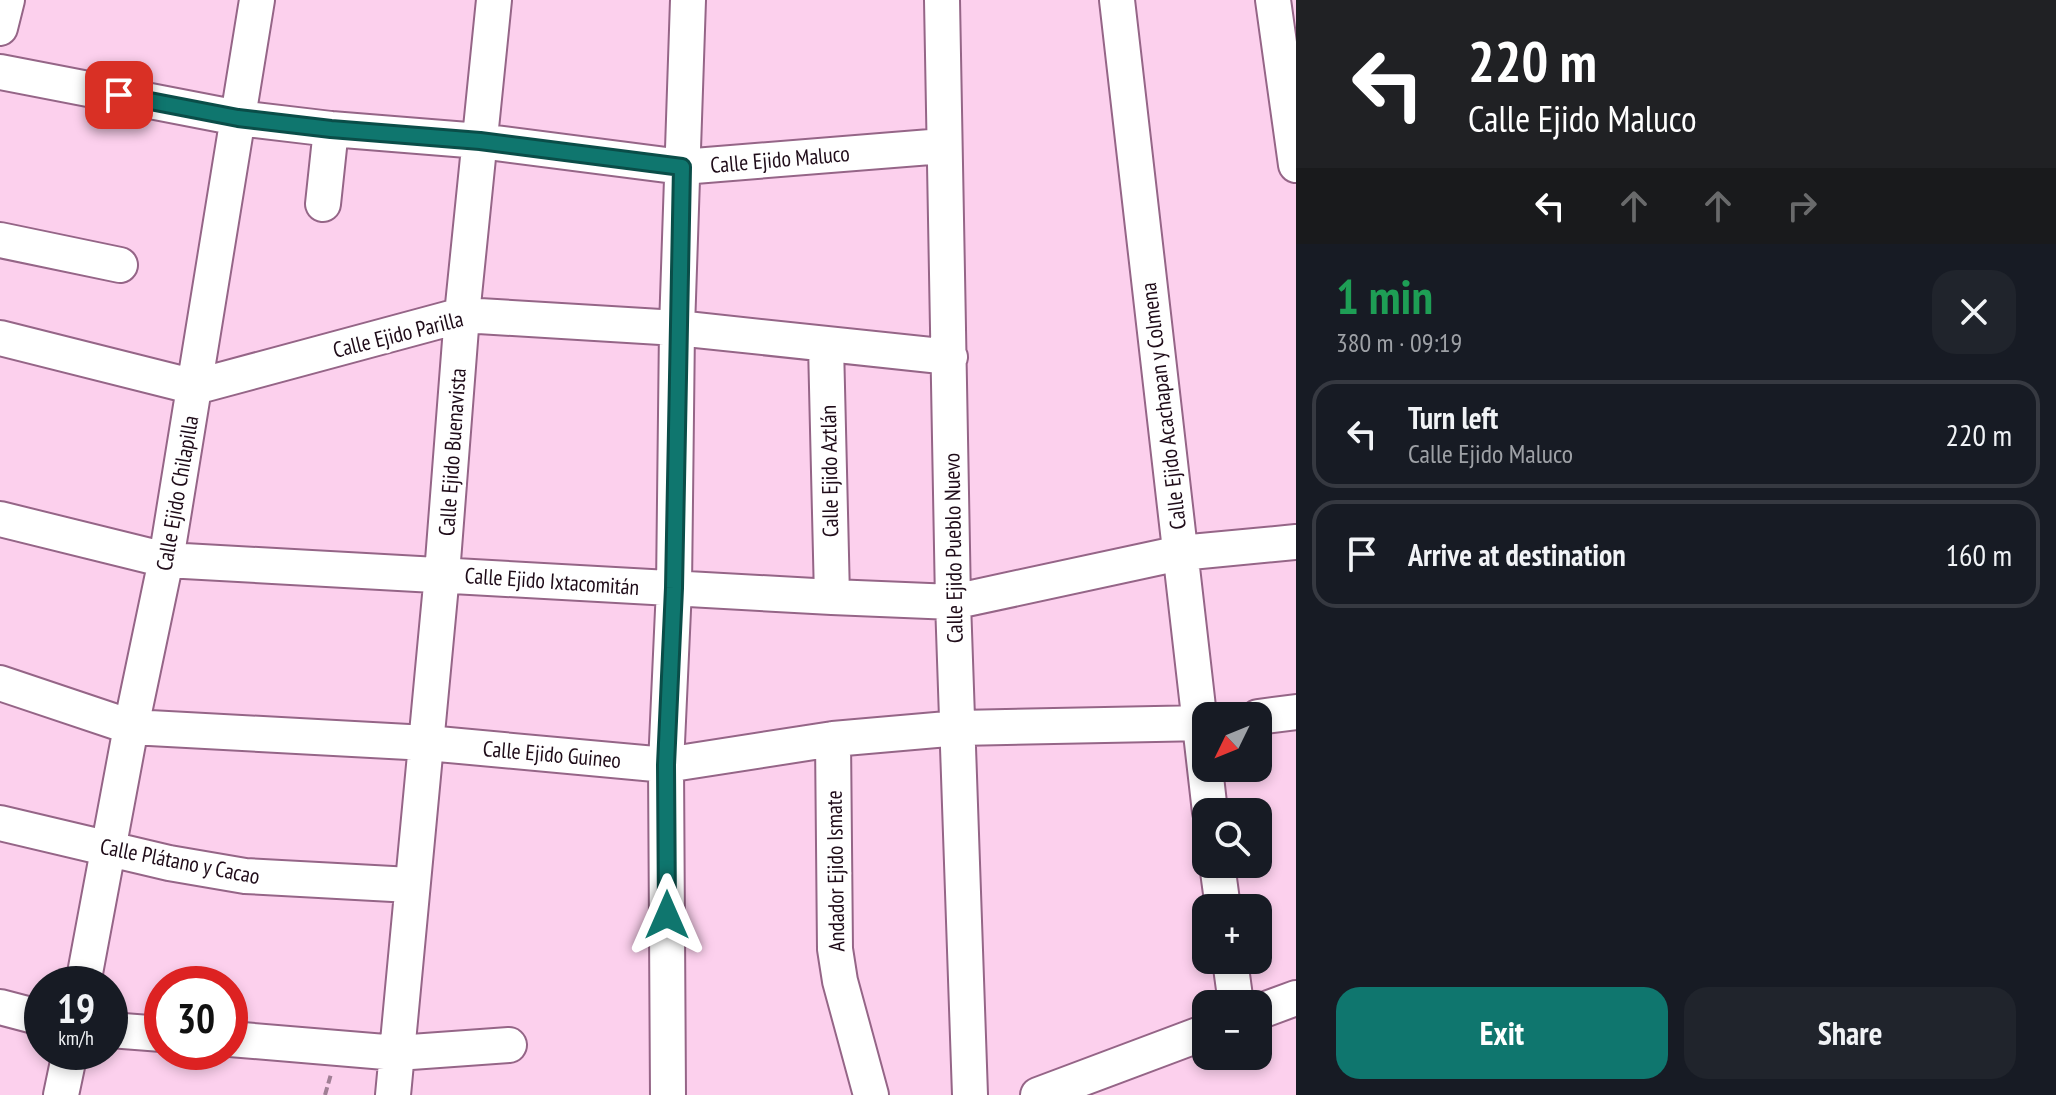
<!DOCTYPE html>
<meta charset="utf-8">
<style>
:root{--surface:#171b24;--page:#20242c;--text:#f1f3f6;--muted:#9ea1a6;--line:#363941;--accent:#0f766e}
body{margin:0;font-family:"PT Sans Narrow",sans-serif;background:var(--page);color:var(--text);height:100vh;display:flex;flex-direction:column;font-size:30px;white-space:nowrap}
*{box-sizing:border-box;margin:0}
p{font-size:26px;color:var(--muted)}
.icon{flex:none;width:44px;height:44px;fill:none;stroke:currentColor;stroke-width:2;stroke-linecap:round;stroke-linejoin:round}
.map{position:relative;flex:1;overflow:hidden}
.sheet{display:flex;flex-direction:column;background:var(--surface);width:760px}
.sheet>*{flex:none}
.banner{background:#202124;color:#fff;overflow:hidden}
.needle{width:52px;rotate:227deg}
.tools{position:absolute;left:1192px;top:702px;display:grid;gap:16px}
.tools a{display:grid;place-items:center;width:80px;height:80px;border-radius:16px;background:var(--surface);box-shadow:0 4px 12px #0003;font-size:40px}
.speed{position:absolute;left:24px;top:966px;display:flex;gap:16px;font-size:40px;font-weight:700;text-align:center}
.speed>*{display:grid;place-content:center;width:104px;height:104px;border-radius:50%;background:var(--surface);box-shadow:0 4px 12px #0003;line-height:1}
.speed small{font-size:20px;font-weight:400}
.speed .limit{border:12px solid #d22;background:#fff;color:#111}
.pin{position:absolute;display:grid;place-items:center;width:68px;height:68px;color:#fff;margin:-34px;border-radius:16px;box-shadow:0 4px 12px #0006}
.me{position:absolute;width:88px;margin:-44px;rotate:0deg;stroke-linejoin:round;filter:drop-shadow(0 0 6px #0008)}
.turn{display:flex;align-items:center;gap:28px;height:168px;padding:0 40px;font-size:36px}
.turn .icon{width:104px;height:104px;stroke-width:2.5}
.turn b{display:block;font-size:56px;line-height:68px}
.lanes{display:flex;align-items:center;height:76px;padding:0 40px;background:#0003;justify-content:center;gap:40px;direction:ltr}
.lanes .off{opacity:.35}
.round{display:grid;place-items:center;flex:none;width:84px;height:84px;border-radius:24px;background:var(--page)}
.summary{display:flex;align-items:center;justify-content:space-between;height:136px;padding:0 40px}
h1{font-size:48px;font-weight:800;line-height:60px;color:#1e9e55}
.primary-button{display:flex;gap:16px;margin-top:auto;padding:16px 40px}
.primary-button a{flex:1;height:92px;border-radius:24px;background:var(--accent);color:#fff;font-size:32px;font-weight:800;line-height:92px;text-align:center}
.primary-button a+a{background:var(--page);color:var(--text)}
ul{padding:0;list-style:none}
li{display:flex;align-items:center;gap:24px;height:108px;margin:0 16px 12px;padding:0 24px;border:4px solid var(--line);border-radius:24px}
li div{flex:1}
li b{display:block;font-size:30px}
li em{font-style:normal}
main{display:flex;flex:1;min-height:0}
.map>svg:first-child{display:block}
.lines{fill:none;stroke-linecap:round;stroke-linejoin:round}
.minor-casing{stroke:#956587;stroke-width:38}
.path{stroke:#a07f95;stroke-width:4;stroke-dasharray:8 4;stroke-linecap:butt}
.minor{stroke:#fff;stroke-width:34}
.route-casing{stroke:#0a4d48;stroke-width:20}
.route{stroke:#0f766e;stroke-width:14}
.labels{text-anchor:middle;dominant-baseline:central;stroke-width:7;stroke-linejoin:round;paint-order:stroke}
.street-label{font-size:22px;fill:#1f0c19;stroke:#fff}
</style>
<main>
<div class="map">
<svg width="1296" height="1095" viewBox="0 0 1296 1095">
<rect width="100%" height="100%" fill="#fcd0ed"/>
<g class="lines">
<defs>
<path id="minor" d="M942,0L953,602L970,1095
M1117,0L1210,812
M1273,0L1296,165
M0,28L7,0
M0,72L238,118L331,129L480,141L682,167L943,146
M323,204L331,129
M0,240L120,265
M0,338L195,387L462,315L677,328L950,357
M826,345L832,597
M0,519L166,560L832,597L953,602L1180,553L1296,542
M0,683L131,727L427,743L666,765L833,739L959,728L1206,723
M1258,717L1296,712
M833,739L835,949L840,981L871,1095
M0,823L169,863L245,876L411,885
M1217,864L1223,908
M1230,960L1236,1004
M83,984L131,727L166,560L257,0
M0,1007L42,1018
M1258,1012L1296,998
M110,1030L162,1034
M230,1039L397,1053L509,1045
M61,1095L70,1052
M393,1095L442,574L462,315L494,0
M668,1095L666,765L674,588L677,328L688,0
M1038,1095L1206,1032"/>
</defs>
<!-- minor casing -->
<use href="#minor" class="minor-casing"/>
<!-- path -->
<path class="path" d="M325,1095L331,1074"/>
<!-- minor -->
<use href="#minor" class="minor"/>
</g>
<g class="lines">
<defs>
<path id="route" d="M119,95L238,118L331,129L480,141L682,167L674,588L666,765L667,915"/>
</defs>
<!-- route casing -->
<use href="#route" class="route-casing"/>
<!-- route -->
<use href="#route" class="route"/>
</g>
<g class="labels">
<!-- street labels -->
<g class="street-label">
<text transform="translate(780 159) rotate(-5)">Calle Ejido Maluco</text>
<text transform="translate(398 334) rotate(-14)">Calle Ejido Parilla</text>
<text transform="translate(1163 406) rotate(-97)">Calle Ejido Acachapan y Colmena</text>
<text transform="translate(452 452) rotate(-86)">Calle Ejido Buenavista</text>
<text transform="translate(829 471) rotate(-91)">Calle Ejido Aztlán</text>
<text transform="translate(177 493) rotate(-80)">Calle Ejido Chilapilla</text>
<text transform="translate(953 548) rotate(-91)">Calle Ejido Pueblo Nuevo</text>
<text transform="translate(552 581) rotate(4)">Calle Ejido Ixtacomitán</text>
<text transform="translate(552 754) rotate(5)">Calle Ejido Guineo</text>
<text transform="translate(180 861) rotate(11)">Calle Plátano y Cacao</text>
<text transform="translate(835 871) rotate(-91)">Andador Ejido Ismate</text>
</g>
</g>
</svg>
<div class="tools">
<a><svg class="needle" viewBox="-14 -14 28 28"><path d="M0-13l5 13h-10z" fill="#e53935"/><path d="M0 13l5-13h-10z" fill="#9ea1a6"/></svg></a>
<a><svg class="icon" aria-label="search" viewBox="0 0 24 24"><circle cx="10" cy="10" r="6"/><path d="M15 15l6 6"/></svg></a>
<a>+</a>
<a>−</a>
</div>
<div class="speed"><div>19<small>km/h</small></div><div class="limit">30</div></div>
<div class="pin" style="left:119px;top:95px;background:#d93025"><svg class="icon" aria-label="arrive" viewBox="0 0 24 24"><path d="M6 21V4h12l-3 4 3 4H6"/></svg></div>
<svg class="me" style="left:667px;top:915px" viewBox="-20 -20 40 40"><path d="M0-17L14 15 0 8-14 15z" fill="#0f766e" stroke="#fff" stroke-width="4"/></svg>
</div>
<section class="sheet">
<div class="banner">
<div class="turn"><svg class="icon" aria-label="left" viewBox="0 0 24 24"><path d="M17 20v-9H6M10 6l-5 5 5 5"/></svg><div><b>220 m</b>Calle Ejido Maluco</div></div>
<div class="lanes"><svg class="icon" aria-label="left" viewBox="0 0 24 24"><path d="M17 20v-9H6M10 6l-5 5 5 5"/></svg><svg class="icon off" aria-label="ahead" viewBox="0 0 24 24"><path d="M12 20V5M6 11l6-6 6 6"/></svg><svg class="icon off" aria-label="ahead" viewBox="0 0 24 24"><path d="M12 20V5M6 11l6-6 6 6"/></svg><svg class="icon off" aria-label="right" viewBox="0 0 24 24"><path d="M7 20v-9h11M14 6l5 5-5 5"/></svg></div>
</div>
<div class="summary"><div><h1>1 min</h1><p>380 m · 09:19</p></div><a class="round"><svg class="icon" aria-label="close" viewBox="0 0 24 24"><path d="M6 6l12 12M18 6L6 18"/></svg></a></div>
<ul>
<li><svg class="icon" aria-label="left" viewBox="0 0 24 24"><path d="M17 20v-9H6M10 6l-5 5 5 5"/></svg><div><b>Turn left</b><p>Calle Ejido Maluco</p></div><em>220 m</em></li>
<li><svg class="icon" aria-label="arrive" viewBox="0 0 24 24"><path d="M6 21V4h12l-3 4 3 4H6"/></svg><div><b>Arrive at destination</b></div><em>160 m</em></li>
</ul>
<div class="primary-button"><a>Exit</a><a>Share</a></div>
</section>
</main>
